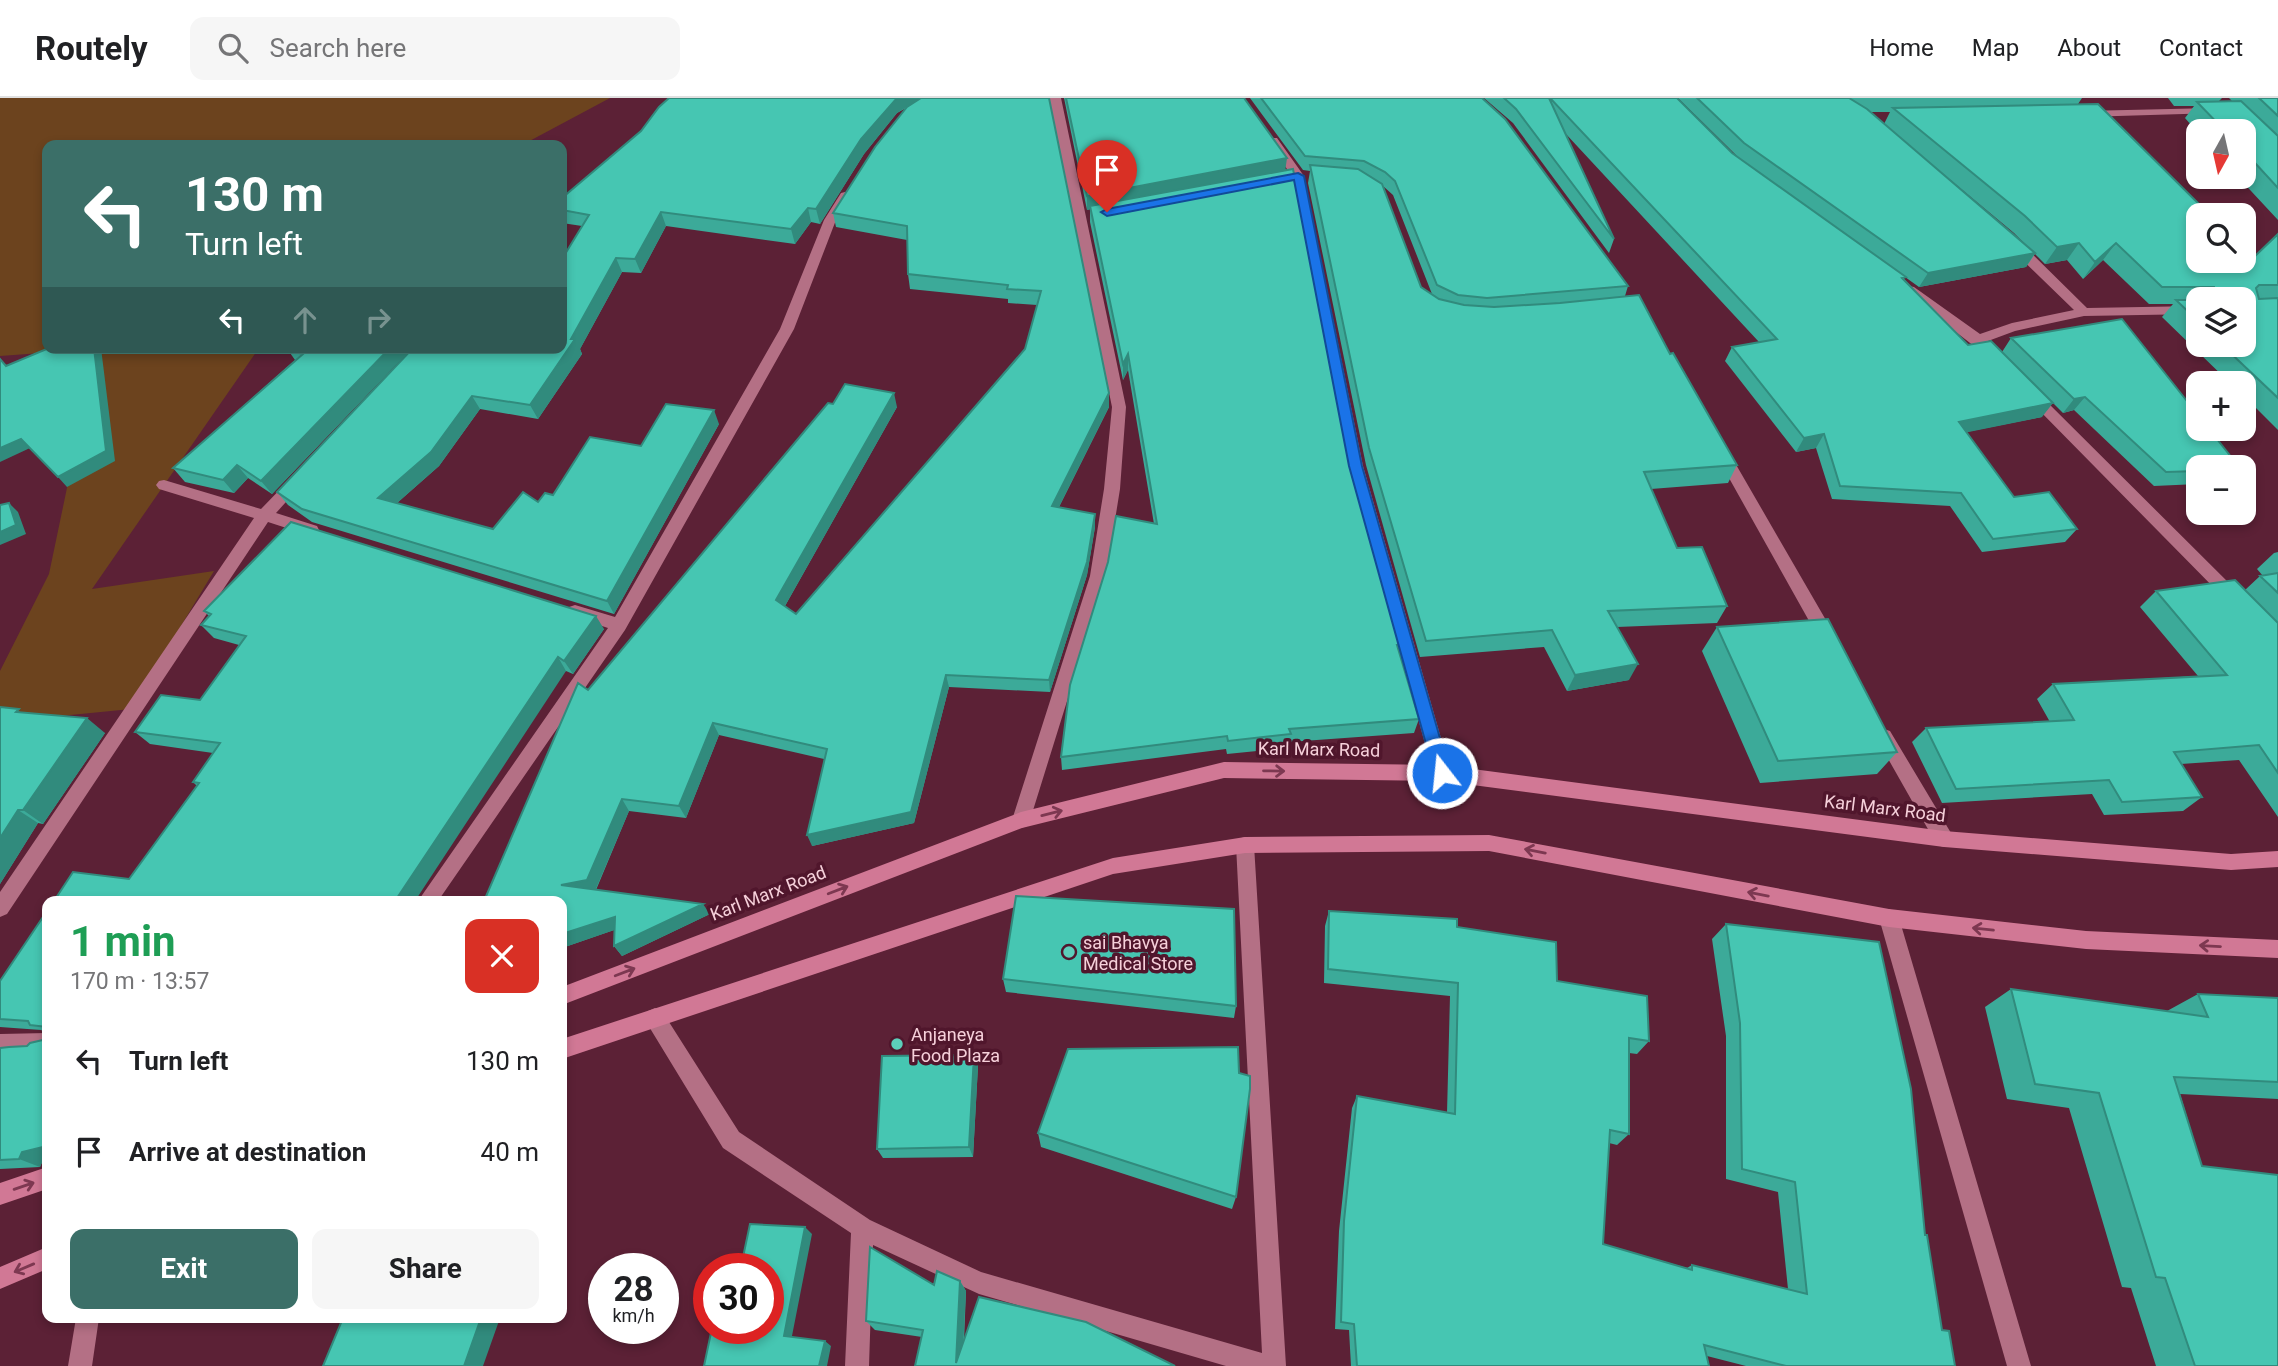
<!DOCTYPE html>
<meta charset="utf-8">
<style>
:root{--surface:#fff;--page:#f6f6f6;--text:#202124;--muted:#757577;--line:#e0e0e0;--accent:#3b6f68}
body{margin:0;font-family:Roboto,sans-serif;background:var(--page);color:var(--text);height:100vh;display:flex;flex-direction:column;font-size:26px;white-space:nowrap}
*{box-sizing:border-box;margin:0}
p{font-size:23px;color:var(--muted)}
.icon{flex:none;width:38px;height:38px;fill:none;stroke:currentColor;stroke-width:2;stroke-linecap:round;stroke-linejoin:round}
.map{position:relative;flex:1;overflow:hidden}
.side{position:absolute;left:42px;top:798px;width:525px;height:427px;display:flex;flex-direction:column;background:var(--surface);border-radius:14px;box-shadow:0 4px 10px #0003}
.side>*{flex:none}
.top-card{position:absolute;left:42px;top:42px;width:525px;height:214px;border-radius:14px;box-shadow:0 4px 10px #0003;background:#3b6f68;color:#fff;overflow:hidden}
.needle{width:46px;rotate:188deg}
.controls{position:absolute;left:2186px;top:21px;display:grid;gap:14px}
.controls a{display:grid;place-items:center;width:70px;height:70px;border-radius:14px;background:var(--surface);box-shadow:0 4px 10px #0003;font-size:35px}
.speed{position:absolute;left:588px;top:1155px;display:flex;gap:14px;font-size:35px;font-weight:700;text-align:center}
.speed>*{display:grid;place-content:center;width:91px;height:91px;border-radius:50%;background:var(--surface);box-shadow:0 4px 10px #0003;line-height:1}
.speed small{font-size:18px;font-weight:400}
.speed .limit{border:10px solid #d22;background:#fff;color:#111}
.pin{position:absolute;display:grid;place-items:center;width:60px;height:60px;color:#fff;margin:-72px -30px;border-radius:50% 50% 50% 0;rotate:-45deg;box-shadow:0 0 7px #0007}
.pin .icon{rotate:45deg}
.me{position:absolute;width:77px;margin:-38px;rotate:344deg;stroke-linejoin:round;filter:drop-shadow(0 0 5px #0008)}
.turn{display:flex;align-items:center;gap:24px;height:147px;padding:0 28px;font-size:32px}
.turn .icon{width:91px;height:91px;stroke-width:2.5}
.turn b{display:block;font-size:49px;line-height:60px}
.lanes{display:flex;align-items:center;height:66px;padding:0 28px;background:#0003;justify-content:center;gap:35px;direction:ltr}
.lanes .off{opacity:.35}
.round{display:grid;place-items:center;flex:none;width:74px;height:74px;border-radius:14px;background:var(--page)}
.headline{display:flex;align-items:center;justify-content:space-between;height:119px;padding:0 28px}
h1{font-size:42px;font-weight:700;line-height:52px;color:#1e9e55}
.action{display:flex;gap:14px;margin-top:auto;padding:14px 28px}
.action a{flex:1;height:80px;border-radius:14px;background:var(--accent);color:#fff;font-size:28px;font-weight:700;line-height:80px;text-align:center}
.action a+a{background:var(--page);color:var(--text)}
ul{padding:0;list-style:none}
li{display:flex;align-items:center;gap:21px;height:91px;padding:0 28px}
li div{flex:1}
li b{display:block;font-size:26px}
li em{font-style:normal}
header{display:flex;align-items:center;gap:42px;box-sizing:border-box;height:98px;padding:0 35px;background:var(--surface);border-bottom:2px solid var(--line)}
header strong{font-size:33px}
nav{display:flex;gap:38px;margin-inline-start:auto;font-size:24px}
.search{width:490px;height:63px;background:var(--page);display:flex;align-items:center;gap:18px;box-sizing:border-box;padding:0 24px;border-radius:14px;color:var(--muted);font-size:26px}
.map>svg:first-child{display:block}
.green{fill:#6c431e}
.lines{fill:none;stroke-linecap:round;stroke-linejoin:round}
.minor{fill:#b47085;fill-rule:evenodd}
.major{fill:#d17895;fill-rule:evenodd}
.wall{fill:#3caa99;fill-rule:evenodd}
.shaded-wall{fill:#318b7d}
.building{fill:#46c6b2;stroke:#318b7d;stroke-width:2}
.oneway{stroke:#7d3851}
.route{fill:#1a73e8;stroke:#114b97;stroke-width:2}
.poi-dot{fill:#5cceba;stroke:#50162c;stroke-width:2.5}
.labels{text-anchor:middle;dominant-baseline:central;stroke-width:7;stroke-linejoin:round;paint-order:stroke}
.street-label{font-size:18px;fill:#f6d0da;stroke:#50162c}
.poi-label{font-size:18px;fill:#f6d0da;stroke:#50162c;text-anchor:start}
</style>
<header>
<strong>Routely</strong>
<div class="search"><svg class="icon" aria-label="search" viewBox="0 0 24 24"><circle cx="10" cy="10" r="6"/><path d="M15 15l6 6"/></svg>Search here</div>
<nav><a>Home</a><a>Map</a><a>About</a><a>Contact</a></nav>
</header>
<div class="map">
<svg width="2278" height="1268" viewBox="0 0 2278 1268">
<rect width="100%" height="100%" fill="#5c2136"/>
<!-- green -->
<path class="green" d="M0,0H610L522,47H47V250H259L92,491L214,473L131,611L0,624V573L49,476L96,251L0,258Z"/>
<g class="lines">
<!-- minor -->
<path class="minor" d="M1049,0H1061L1126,309L1120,391L1106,478L1030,722L1027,728L1021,730L1015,728L1012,722L1090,478L1104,391L1112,309Z
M2213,10L2217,11V15L2084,19L2078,16L2084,13Z
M1269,40H1277L1304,78L1363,368L1451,675L1448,680L1442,683L1436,680L1433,675L1349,368L1292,78L1267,43Z
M845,94L851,98L836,122L794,231L625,532L438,803H418L608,530L569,517L567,513L569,509L575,507L615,519L780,231L824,122L841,95Z
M2014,142L2019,143L2087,210L2198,208V216L2084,218L2015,233L1988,243L2004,261L1997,266L1902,192L1909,188L1914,189L1980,236L2012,225L2074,212L2009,149V143Z
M2031,291L2036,293L2240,496L2242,500L2240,504H2228L2026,299V293Z
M1722,350L1727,351L1834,536L1836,541L1834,546H1822L1715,355Z
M297,378L305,383L276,415L317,428L319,432L317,436L311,438L268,424L7,816L0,819V794L254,420L159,391L156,387L159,383L164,382L261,411L292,379Z
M1884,631L1890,633L1951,735L1953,741L1951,747L1944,749L1937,747L1878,643L1875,638L1878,633Z
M1245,739L1252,741L1254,747L1286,1268H1226L979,1196L873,1147L869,1268H845L851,1135L723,1050L648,927L645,920L648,913L655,910L662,913L739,1034L870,1122L981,1174L1262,1255L1236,747L1238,741Z
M1889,811L1896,814L1899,820L2031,1268H2007L1879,820L1882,814Z
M47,935V955L0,956V936Z
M76,1220H99L92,1268H68Z"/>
<!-- major -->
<path class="major" d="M1224,664L1442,667L1944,733L2231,756L2278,753V769L2231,772L1944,749L1442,683L1224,680L1022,730L562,907V889L1021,714Z
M1489,737L1889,811L2086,833L2278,842V860L2086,851L1889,829L1489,753L1245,755L1113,776L562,961V941L1113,760L1245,739Z
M47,1069V1091L0,1107V1085Z
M47,1149V1171L0,1191V1169Z"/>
</g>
<!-- wall -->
<path class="wall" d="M1049,0L1109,309L1059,409L1095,416V429L1087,477L1050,594L949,589L914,725L812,748L824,661L719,637L686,720L629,713L596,792L710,816L622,858L614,848V832L562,850L588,592L833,306L897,309L785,508L796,516L1025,251L1037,207L1008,205V201L910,191L908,176L907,142L836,129L833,115L906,10L897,15L864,56L820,126L811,124L795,146L666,128L641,175L622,174L580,251L582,256L538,321L480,311L439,368L397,405L493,431L538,404L553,397L641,348L719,326L614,516L312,424L288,407L277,394L562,250L582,128L562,125V100L641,33L659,9Z
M1064,0H1244L1286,72L1349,354L1403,547L1400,557L1419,621L1414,635L1289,644L1288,650L1227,656L1226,651L1062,672L1061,659L1154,426L1128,272L1123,282L1090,124V111L1087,112Z
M1250,0H1482L1628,188L1625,198L1670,256L1737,367L1728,385L1651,391L1677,450L1727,508L1717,525L1617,529L1629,582L1567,593L1544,549L1420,559L1366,367L1308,85L1310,73L1303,72ZM1383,88L1393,97L1432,196L1421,189Z
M1484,0H1677L1732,55L1737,58L1678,0H2082L2078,6L2253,160L2278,136V332L2244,298V285H2230L2162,219L2173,206H2149L2103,162L2083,181L2067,162L2045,166L2035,156L2026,169L1919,189L1905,179L1904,181L1968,247L2002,254L2011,240L2198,369V386L2154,388L2074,312L2063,315L2020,272L2042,319L1966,334L2014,399L2077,431L2065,444L1982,454L1950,408L1832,401L1816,350L1796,354L1725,263L1732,249L1759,244L1565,35L1614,141L1609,155L1513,25ZM1871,14H1890L1884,26ZM1936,70L2014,135L2028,149ZM2198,201H2244V247H2198Z
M2168,0H2222L2219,3H2232L2229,0H2278V122L2238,79H2244V33H2198V35L2185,20L2194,8H2174Z
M412,250L272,396L248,380L234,395L185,384L173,370L295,262L288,252Z
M2278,454V719L2239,662L2181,666L2202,699L2183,713L2104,717L2092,696L1942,705L1912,644L1926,630L2050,624L2037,601L2053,586L2198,578L2140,509L2156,493L2245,492L2260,478H2263L2257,471L2274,455Z
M204,513L604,531L573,576L566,573L129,781L197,688L193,684L213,655L150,646L135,634L200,602L239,547L214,540L201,527L209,518Z
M1717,529L1897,654L1877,676L1760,685L1702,553Z
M0,609L105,635L43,726L38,725L0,786Z
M47,813V935L41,932L0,929V883Z
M1329,813L1457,829L1557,883L1649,943L1637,956L1629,955V1036L1617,1047L1609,1045L1603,1146L1687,1170L1692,1167L1788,1191L1778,1094L1726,1081V938L1712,841L1726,826L1925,1137L1942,1232L1955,1268H1746L1707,1258L1709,1268H1351L1349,1232L1335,1231L1339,1133L1352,1010L1357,998L1447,1015L1450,898L1324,885L1325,828Z
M1003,881L1236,908L1234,920L1006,894Z
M2011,891L2167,913L2198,896L2278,900V1001L2180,996L2202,1068L2278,1268H2156L2131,1190L2122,1189L2069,1010L2007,1001L1985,909Z
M27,948L43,1062L40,1069L0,1071V950Z
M974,957L978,968L973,1059L883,1060L877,1051Z
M1038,1035L1236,1099L1232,1111L1041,1049Z
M960,1183L966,1193L964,1243L1175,1268L922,1239L875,1232L866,1223L934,1187Z"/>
<!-- shaded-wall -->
<path class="shaded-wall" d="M897,0H921L897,15L864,56L820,126L816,111L861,41Z
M1287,60L1285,74L1087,112V98Z
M808,110L811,124L795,146L791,131Z
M661,114L666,128L641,175L635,161Z
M2079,145L2067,162L2045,166L2057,149Z
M2116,145L2103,162L2083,181L2095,164Z
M2035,155L2026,169L1919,189L1928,175Z
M616,160L622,174L580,251L582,256L538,321L530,307L571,241Z
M94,250H101L115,363L67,389L58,379Z
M390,250H412L272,396L261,383Z
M1128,256V272L1123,282V266Z
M894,295L897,309L781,515L776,502Z
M1109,295V309L1053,421L1052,408Z
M472,298L480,311L439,368L388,413L378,400Z
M2085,299L2074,312L2063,315L2074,301Z
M2053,305L2042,319L1949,338L1959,324Z
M714,312L719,326L614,516L607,503Z
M1824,336L1816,350L1796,354L1804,340Z
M21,341L30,350L0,364V350Z
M237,367L248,380L234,395L223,382Z
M9,405L18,414L26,436L0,447V434Z
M1095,416V429L1087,477L1050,594L1049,582Z
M596,518L604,531L573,576L564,563Z
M558,559L566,573L415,803H395Z
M1638,566L1629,582L1567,593L1575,577Z
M946,577L949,589L914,725L812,748L807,737Z
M87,620L105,635L43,726L23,712Z
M713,625L719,637L686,720L679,708Z
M622,701L629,713L595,793L561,787Z
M18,712L38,725L0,786V740Z
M703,806L710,816L622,858L614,848Z
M615,819L623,829L562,850V836Z
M974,957L978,968L973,1059L969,1049Z
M47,1048V1061L43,1062L40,1069L19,1061L22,1054Z
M805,1129L812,1136L791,1243L784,1238Z
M960,1183L966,1193L962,1268L956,1265Z
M481,1220H500L483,1268H464Z
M825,1243L831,1248L827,1268H819Z"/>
<!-- building -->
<path class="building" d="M669,0H897L861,41L816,111L808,110L791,131L661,114L635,161L616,160L571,241H575L530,307L472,298L431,354L378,400L493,431L523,394L538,404L545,395L553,397L590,339L641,348L666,306L714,312L607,503L302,411L277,394L413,250H562V161L589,117L562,112V100L641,33L659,9Z
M921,0H1049L1109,295L1052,408L1095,416L1087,464L1049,582L946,577L911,714L807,737L827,651L713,625L679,708L622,701L587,782L561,787L703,806L614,848L615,819L562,836V803H484L578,585L588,592L828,305L833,306L845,286L894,295L776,502L796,516L1025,251L1041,193L1007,191L1008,187L908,176L907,128L833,115L875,49L907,9Z
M1066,0H1244L1287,60L1087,98Z
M1261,0H1482L1505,21L1628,188L1487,200L1458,197L1437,187L1395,83L1385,74L1364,63L1305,58Z
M1504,0H1549L1614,141L1516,11Z
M1550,0H1677L1732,55L1906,179L1902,180L1968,247L1991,243L2053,305L1959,324L2014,399L2049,394L2077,431L1993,441L1961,395L1840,388L1824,336L1804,340L1732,249L1777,241Z
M1697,0H1849L1867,11L2035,155L1928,175L1744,45Z
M2259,0H2278V18Z
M2241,3L2278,38V90L2244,53V33H2225L2197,4Z
M2098,6L2210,117H2198V163H2244V151L2253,160L2278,136V187H2259L2256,190L2259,201L2278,200V300L2222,247H2244V201H2213L2215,199L2214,189H2162L2116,145L2095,164L2079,145L2057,149L2025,118L1893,10Z
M1310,67L1358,71L1382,86L1421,189L1439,201L1464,207L1494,209L1560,205L1639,197L1670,256L1673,255L1737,367L1644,374L1677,450L1702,449L1727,508L1608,513L1638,566L1575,577L1552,532L1426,543L1369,350Z
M1293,71L1349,354L1403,547H1397L1419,621L1289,631L1291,636L1228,643L1227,638L1061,659L1070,587L1108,464L1116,418L1157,426L1128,256L1123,266L1090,108Z
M2176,202H2198V223Z
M2122,221L2198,317V331H2209L2239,369H2198V373L2166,374L2085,299L2074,301L2011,240Z
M49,250H94L106,353L58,379L21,341L0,350V261L6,268Z
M289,250H390L261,383L237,367L223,382L173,370L303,256L288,252Z
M9,405L16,427L0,434V407Z
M291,424L596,518L564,563L558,559L395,803H54L73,774L129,781L199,685L193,684L220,645L135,634L161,597L200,602L246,538L201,527L211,516L204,513Z
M2278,475V495L2260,478Z
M2235,482L2278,525V675L2259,647L2174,654L2202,699L2122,704L2109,682L1956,691L1926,630L2074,622L2053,586L2227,577L2156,493Z
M1828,521L1897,654L1778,663L1717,529Z
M0,609L19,611L16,614L87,620L23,712H18L0,740Z
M1016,798L1234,811L1236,908L1003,881Z
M47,813V929L30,927L28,923L0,921V883Z
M1329,813L1457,821V829L1556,844L1557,883L1647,898L1649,943L1629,940V1036L1610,1032L1603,1146L1692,1172V1167L1807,1196L1795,1084L1742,1071L1740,925L1726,826L1879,844L1911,991L1925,1137H1927L1942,1232L1949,1233L1955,1268H1786L1704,1247L1709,1268H1357L1354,1226L1341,1224L1344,1123L1357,998L1455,1016L1458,885L1328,871Z
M2011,891L2208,919L2198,896L2278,900V984L2174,979L2202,1068L2278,1077V1268H2195L2165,1180L2156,1179L2099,995L2035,986Z
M47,941V1048L22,1054L19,1061L0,1062V950L9,949L27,948L30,945Z
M1238,949L1239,975L1250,978V991L1236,1099L1038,1035L1068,951Z
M974,957L969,1049L877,1051L882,958Z
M750,1126L805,1129L784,1238L825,1243L819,1268H704L712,1230H768V1171H726L728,1163L742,1164Z
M870,1149L934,1187L937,1173L960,1183L956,1265L979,1199L1086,1224L1175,1268H915L923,1232L866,1223Z
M343,1220H481L464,1268H323Z"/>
<!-- one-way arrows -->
<defs><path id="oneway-shaft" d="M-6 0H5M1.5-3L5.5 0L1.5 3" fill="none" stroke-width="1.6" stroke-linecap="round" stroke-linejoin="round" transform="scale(1.75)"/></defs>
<g class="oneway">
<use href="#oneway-shaft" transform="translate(1274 673) rotate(1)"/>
<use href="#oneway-shaft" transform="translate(1052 715) rotate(-14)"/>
<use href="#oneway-shaft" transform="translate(1535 753) rotate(-169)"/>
<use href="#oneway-shaft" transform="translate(838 792) rotate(-21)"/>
<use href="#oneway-shaft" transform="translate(1758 796) rotate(-169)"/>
<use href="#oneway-shaft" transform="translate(1983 831) rotate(-174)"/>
<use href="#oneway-shaft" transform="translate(2210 848) rotate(-177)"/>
<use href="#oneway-shaft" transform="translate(625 874) rotate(-21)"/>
<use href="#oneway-shaft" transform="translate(24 1088) rotate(-19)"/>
<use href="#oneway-shaft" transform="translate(24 1170) rotate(157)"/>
</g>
<!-- route -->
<path class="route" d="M1298,75L1304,78L1362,368L1450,675L1447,680H1436L1434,675L1349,368L1294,82L1107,118L1101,114L1107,111Z"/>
<!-- markers -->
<g class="poi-dot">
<circle cx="1069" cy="854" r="7"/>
<circle cx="897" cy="946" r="7"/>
</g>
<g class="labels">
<!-- street labels -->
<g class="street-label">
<text transform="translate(1319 651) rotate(1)">Karl Marx Road</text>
<text transform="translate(1885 710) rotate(7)">Karl Marx Road</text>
<text transform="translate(768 795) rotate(-21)">Karl Marx Road</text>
</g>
<!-- poi labels -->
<g class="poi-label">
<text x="1083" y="844">sai Bhavya<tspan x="1083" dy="21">Medical Store</tspan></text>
<text x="911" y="936">Anjaneya<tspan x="911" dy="21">Food Plaza</tspan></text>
</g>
</g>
</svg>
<div class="controls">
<a><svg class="needle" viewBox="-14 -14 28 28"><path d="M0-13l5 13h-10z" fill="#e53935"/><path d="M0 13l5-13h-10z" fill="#757577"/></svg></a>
<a><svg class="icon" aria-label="search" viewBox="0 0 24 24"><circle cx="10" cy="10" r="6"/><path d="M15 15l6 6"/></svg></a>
<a><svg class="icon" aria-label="layers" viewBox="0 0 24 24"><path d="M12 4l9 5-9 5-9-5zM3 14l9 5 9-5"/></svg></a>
<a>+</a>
<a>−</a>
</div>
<div class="speed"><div>28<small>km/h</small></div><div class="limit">30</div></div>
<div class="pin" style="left:1107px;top:114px;background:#d93025"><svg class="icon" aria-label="arrive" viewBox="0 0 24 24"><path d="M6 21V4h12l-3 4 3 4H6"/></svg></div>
<svg class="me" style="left:1442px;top:675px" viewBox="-20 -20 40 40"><circle r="17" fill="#1a73e8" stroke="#fff" stroke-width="3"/><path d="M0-11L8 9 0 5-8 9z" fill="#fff"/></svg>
<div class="top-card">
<div class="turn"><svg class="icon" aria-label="left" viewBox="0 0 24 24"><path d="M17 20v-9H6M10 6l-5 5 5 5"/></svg><div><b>130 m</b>Turn left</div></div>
<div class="lanes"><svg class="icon" aria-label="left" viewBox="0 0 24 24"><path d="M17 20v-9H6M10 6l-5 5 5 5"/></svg><svg class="icon off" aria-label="ahead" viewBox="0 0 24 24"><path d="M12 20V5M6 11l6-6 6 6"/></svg><svg class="icon off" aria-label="right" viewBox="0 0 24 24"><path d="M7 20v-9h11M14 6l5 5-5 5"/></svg></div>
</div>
<section class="side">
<div class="headline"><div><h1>1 min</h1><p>170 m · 13:57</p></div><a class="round" style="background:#d93025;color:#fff"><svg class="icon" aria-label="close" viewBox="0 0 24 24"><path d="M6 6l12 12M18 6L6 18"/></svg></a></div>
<ul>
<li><svg class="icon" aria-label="left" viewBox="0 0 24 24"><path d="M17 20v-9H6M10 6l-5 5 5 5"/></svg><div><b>Turn left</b></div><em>130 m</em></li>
<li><svg class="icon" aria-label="arrive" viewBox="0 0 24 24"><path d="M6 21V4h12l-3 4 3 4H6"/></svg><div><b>Arrive at destination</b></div><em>40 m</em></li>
</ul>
<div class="action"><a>Exit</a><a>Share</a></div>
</section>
</div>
